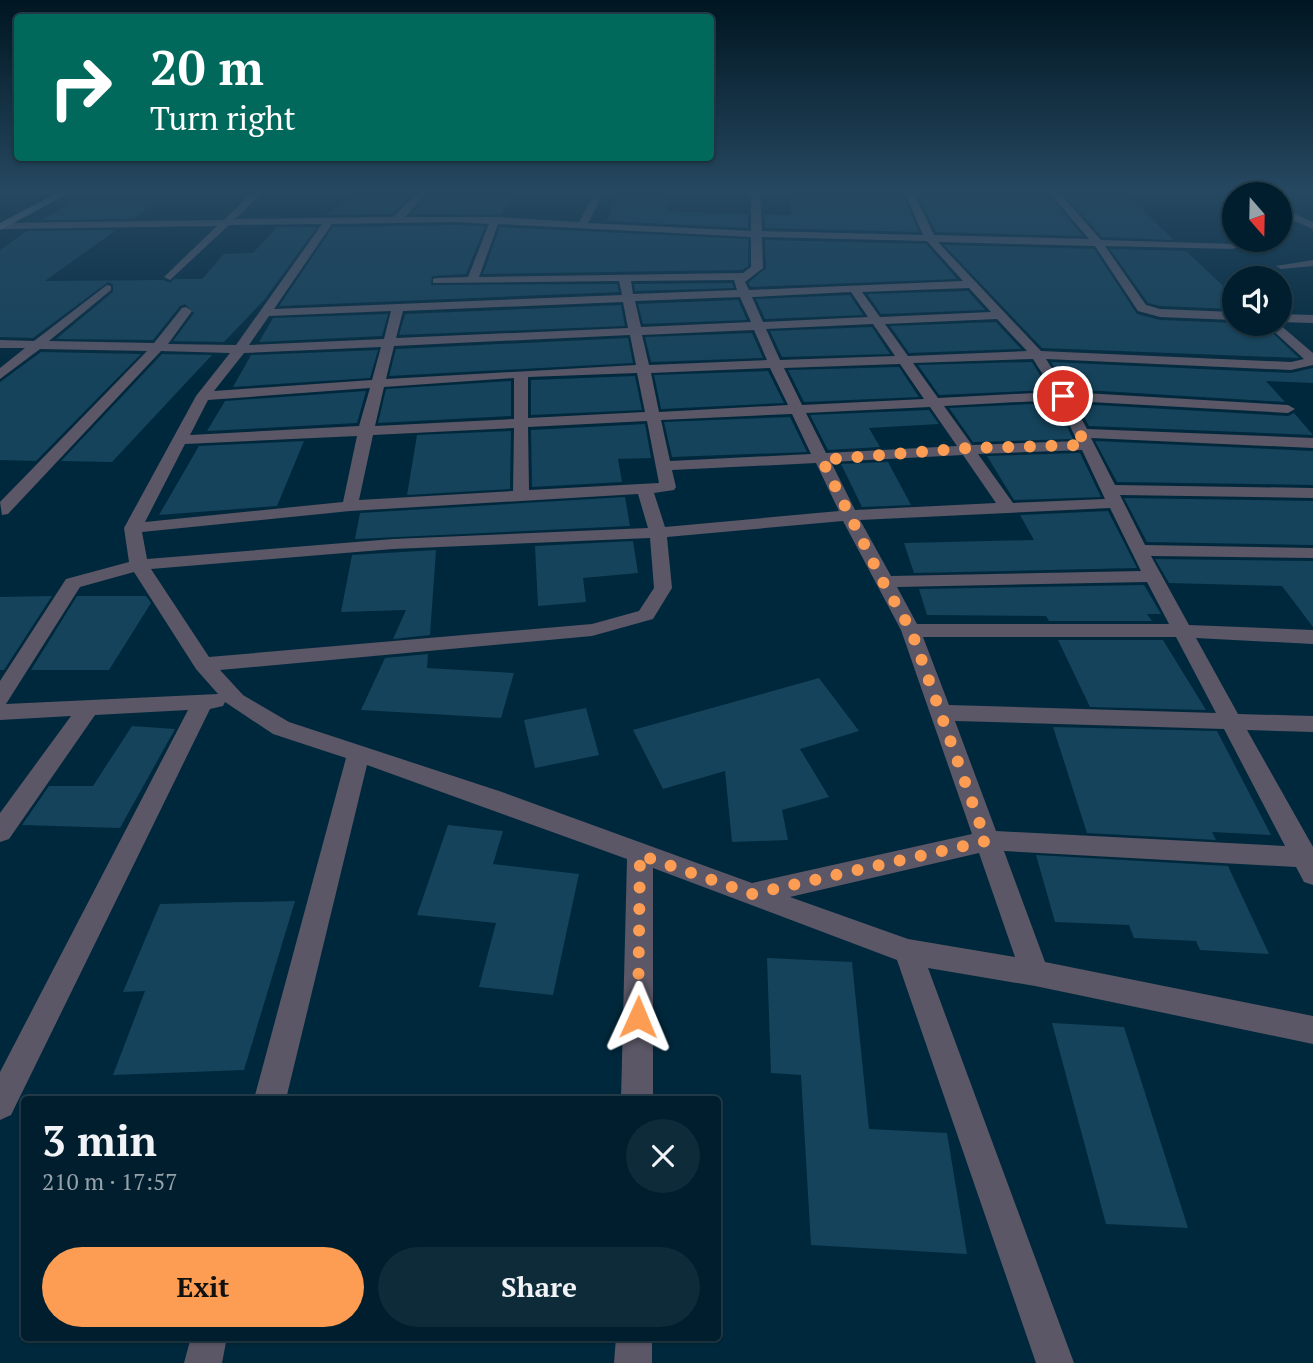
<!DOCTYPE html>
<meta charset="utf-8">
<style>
:root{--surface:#001e2d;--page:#0e2b39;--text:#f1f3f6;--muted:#95a2aa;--line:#223c49;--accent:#fc9d53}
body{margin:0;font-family:"PT Serif",serif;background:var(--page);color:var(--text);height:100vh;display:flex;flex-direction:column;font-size:26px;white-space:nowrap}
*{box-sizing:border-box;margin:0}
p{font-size:23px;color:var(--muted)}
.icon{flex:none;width:38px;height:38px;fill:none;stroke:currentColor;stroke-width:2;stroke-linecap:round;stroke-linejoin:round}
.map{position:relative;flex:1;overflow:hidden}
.side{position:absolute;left:21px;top:1096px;width:700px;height:245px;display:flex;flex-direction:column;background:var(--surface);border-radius:7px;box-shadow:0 2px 5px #0004,0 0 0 2px var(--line)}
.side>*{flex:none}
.banner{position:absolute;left:14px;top:14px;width:700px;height:147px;border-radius:7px;box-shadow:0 2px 5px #0004,0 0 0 2px var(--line);background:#00695c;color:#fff;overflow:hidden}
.needle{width:46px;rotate:160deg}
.fabs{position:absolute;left:1222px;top:182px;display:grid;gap:14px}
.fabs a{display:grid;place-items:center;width:70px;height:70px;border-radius:50%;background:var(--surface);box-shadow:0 2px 5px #0004,0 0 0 2px var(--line);font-size:35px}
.pin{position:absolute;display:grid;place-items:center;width:60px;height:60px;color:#fff;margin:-30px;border:4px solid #fff;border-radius:50%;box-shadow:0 2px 7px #0007}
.me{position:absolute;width:77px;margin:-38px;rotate:1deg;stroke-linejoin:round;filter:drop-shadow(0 0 5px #0008)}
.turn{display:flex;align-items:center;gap:24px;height:147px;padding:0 21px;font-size:32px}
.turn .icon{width:91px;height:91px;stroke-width:2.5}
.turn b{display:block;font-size:49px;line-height:60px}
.round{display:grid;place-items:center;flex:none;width:74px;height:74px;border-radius:37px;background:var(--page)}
.overview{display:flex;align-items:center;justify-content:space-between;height:119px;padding:0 21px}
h1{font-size:42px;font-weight:600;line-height:52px}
.button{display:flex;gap:14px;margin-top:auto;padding:14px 21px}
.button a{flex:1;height:80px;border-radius:42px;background:var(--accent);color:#111;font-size:28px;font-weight:600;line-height:80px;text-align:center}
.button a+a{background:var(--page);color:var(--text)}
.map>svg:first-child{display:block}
.building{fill:#15435b}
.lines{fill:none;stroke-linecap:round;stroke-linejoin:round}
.minor{fill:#5b5767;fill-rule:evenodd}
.secondary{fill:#79738c;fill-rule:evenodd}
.route{stroke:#fc9d53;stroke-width:12;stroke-dasharray:0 21.6}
</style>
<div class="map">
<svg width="1313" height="1363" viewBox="0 0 1313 1363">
<rect width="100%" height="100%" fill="#00283c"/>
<!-- building -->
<path class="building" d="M360,191H416L392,214L325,215Z
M432,191H490L516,194L500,215L411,214Z
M618,191H672L667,211L748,214V228L607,221Z
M789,191H901L919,232L765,228L764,214L791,215Z
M916,191L1046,192L1083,236L936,232Z
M1062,192L1125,193L1174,240L1102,237Z
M75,199L159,200L133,219L43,220Z
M456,225L485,226L466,274L432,276L431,285L617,284L619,292L279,306L333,227Z
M277,227H317L265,299L224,342L173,341L194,313L185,304L180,306L153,340L56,339L113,292V284L108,282L33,338L0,337V250L27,231L116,230L45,281L163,280L170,283L174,279H202L224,254L253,253Z
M500,227L748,239V266L742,270L483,274Z
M765,240L926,244L957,279L751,287L748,283L766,268Z
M944,245L1094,249L1137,314L1160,320L1263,324L1299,358L1042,348Z
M1110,249L1186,251L1234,296V309L1160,306L1148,303Z
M732,283L734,288L635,291L634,284Z
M968,291L985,310L881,314L867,294Z
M850,295L863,315L765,319L756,299Z
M738,300L747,320L643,324L638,304Z
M621,305L625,326L399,335L405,314Z
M388,314L382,336L259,342L273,318Z
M996,322L1021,349L909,353L890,326Z
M872,327L890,354L782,357L770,331Z
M752,333L763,358L651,362L645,337Z
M628,338L633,363L389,376L396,349Z
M378,350L370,378L233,387L251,355Z
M41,352L141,354L36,461L0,460V382Z
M162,354L212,355L112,462L61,461Z
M1032,362L1049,390L939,395L918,365Z
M1051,362L1291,373L1313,368V383L1266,381L1285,402L1068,389Z
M899,367L919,397L804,402L788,370Z
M768,371L784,403L661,409L654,375Z
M635,376L642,410L531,415V380Z
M511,381V416L378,423L386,389Z
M366,391L357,423L207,431L225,401Z
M1056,403L1073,439L973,442L949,408Z
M1077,404L1288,416L1294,413L1313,435L1089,426Z
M929,410L939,424L869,428L880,447L828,450L810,415Z
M790,417L807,452L672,457L664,422Z
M645,424L651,458L618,459L622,482L532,487L531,430Z
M511,431L510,489L407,495L417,435Z
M304,441L277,506L159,515L199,446Z
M1095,441L1313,451V485L1117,482Z
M1080,453L1101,497L1014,500L987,456Z
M888,462L911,505L862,507L841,464Z
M625,497L630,526L355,539L360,513Z
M1124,498L1313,501V545L1147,542Z
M1108,511L1137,568L914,573L904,543L1034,540L1020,515Z
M633,541L638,573L583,578L586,602L538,606L535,546Z
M436,550L430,635L393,639L406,610L341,612L352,555Z
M1155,559L1313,561V627L1282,586L1169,583Z
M1144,585L1161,614H1147L1152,621H1049L1046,616L927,615L919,589Z
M52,596L4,670H0V597Z
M77,596H146L151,603L109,670H31Z
M1058,640H1163L1206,710L1090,707Z
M428,654L427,668L514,673L501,718L361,710L385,658Z
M819,678L859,731L800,749L829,797L782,810L788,840L732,842L725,771L663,789L633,730Z
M586,708L599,755L535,768L524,720Z
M132,726L175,729L120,828L22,825L49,786H93Z
M1053,727L1217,731L1271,835L1212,832L1216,840L1087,833Z
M448,825L503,831L493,864L579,874L553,995L479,987L496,923L417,915Z
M1036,855L1228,866L1269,954L1200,950L1196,941L1134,938L1129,925L1055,922Z
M295,901L244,1070L113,1075L145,991L123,992L160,904Z
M767,958L852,962L869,1129L947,1133L967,1254L811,1245L801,1075L771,1073Z
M1052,1023L1124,1027L1188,1228L1106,1224Z"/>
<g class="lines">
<!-- minor -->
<path class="minor" d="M0,191H70L71,192L66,195L0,194Z
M254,191H264L235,219L393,217L420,191H429L405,217H495L579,222L596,191H604L588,223L751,231V191H760L762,231L923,235L904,191H913L934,235L1089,239L1048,191H1058L1101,240L1236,244V248L1232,249L1105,246L1146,305L1160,309L1234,312V320L1160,317L1138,311L1095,246L938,242L1041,351L1291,362L1304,359L1266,324H1279L1313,353V365L1291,370L1046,359L1067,392L1288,405L1295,409L1288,413L1072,401L1087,429L1313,438V448L1091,438L1115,485L1313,488V498L1120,495L1145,545L1313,548V558L1151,556L1189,625L1313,630V644L1196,638L1238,714L1313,716V732L1247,730L1313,847V885L1304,882L1296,867L1004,851L1045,962L1313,1016V1044L1035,986L928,968L1074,1363H1036L897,960L653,868V1099H621L627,859L367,765L286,1099H254L346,758L273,734L225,702L223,706L210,709L11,1115L0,1120V1072L188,710L95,715L9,839L0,842V813L71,716L0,720V681L66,579L129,562L124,528L196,396L230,353L161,351L8,514L2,515L0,502L147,351L40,349L0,379V368L25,348H0V340L34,341L107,285L111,286V290L49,341L154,343L182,308L186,307L192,311L168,344L236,345L322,224L229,225L170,280L164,277L166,275L217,226L2,229L0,223L224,220ZM456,222L489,224L468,277L437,278L433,279V283L619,281L622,295L274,309L332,224ZM498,224L751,237V267L743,273L479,277ZM762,237L927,241L963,281L749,290L745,282L763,268ZM734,280L737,290L633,294L631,281ZM969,288L991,312L880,317L862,292ZM851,292L868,317L763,322L752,297ZM740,297L751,322L641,327L635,301ZM623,302L628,328L396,338L403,311ZM391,311L384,339L249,345L269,316ZM997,319L1027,351L908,356L885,324ZM873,324L895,356L780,360L766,329ZM754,330L767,360L649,365L642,335ZM630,335L636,365L386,379L394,346ZM381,347L372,380L214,391L244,353ZM1033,359L1054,392L938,398L913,363ZM900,364L924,399L802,405L784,368ZM770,368L788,405L659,412L651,373ZM637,373L645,412L528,418V377ZM514,378V419L375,426L384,387ZM370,388L359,426L190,435L208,400ZM1058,400L1077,441L972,445L944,406ZM930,407L957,446L826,453L806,413ZM792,414L811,454L670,461L661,420ZM647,421L659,483L529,490L528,427ZM514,428L513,491L359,500L373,435ZM357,436L343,502L145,522L185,444ZM1082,450L1105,499L1013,503L978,454ZM963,455L996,503L855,510L831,462ZM816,463L839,511L665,527L654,493L674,490L676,487L672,470ZM638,494L648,528L393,539L147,559L142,532L350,511ZM1110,508L1141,571L891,576L860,520ZM843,521L901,630L972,834L752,883L502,792L289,722L243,695L220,670L592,636L653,619L672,588L667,537ZM650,538L654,588L639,611L592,624L209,657L151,569L393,549ZM134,572L196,669L218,694L6,704L80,587ZM1147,582L1169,624H917L897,587ZM923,637H1176L1216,713L949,705ZM955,721L1224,729L1285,846L996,831ZM979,853L1015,957L908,939L790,897Z
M1279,207L1313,222V229L1279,214Z
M1313,260V266L1281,269L1276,266Z
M1279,314L1313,315V323L1279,322Z
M191,1337H227L222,1363H184Z
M616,1337H652V1363H614Z"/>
<!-- secondary -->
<path class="secondary" d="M61,191H73L0,230V223Z"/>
</g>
<!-- sky -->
<linearGradient id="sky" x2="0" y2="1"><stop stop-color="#001621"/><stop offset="0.5" stop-color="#264861"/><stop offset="1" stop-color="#264861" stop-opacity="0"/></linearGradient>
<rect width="1313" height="382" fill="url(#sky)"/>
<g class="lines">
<!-- route -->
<path class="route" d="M638,1017L640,855L752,894L986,841L911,630L883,582L822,460L968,448L1085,445L1063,396"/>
</g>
</svg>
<div class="fabs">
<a><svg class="needle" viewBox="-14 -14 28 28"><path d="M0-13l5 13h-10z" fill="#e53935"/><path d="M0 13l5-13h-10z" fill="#95a2aa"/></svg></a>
<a><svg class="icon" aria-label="sound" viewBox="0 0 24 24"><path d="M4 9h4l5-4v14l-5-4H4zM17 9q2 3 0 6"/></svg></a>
</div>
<div class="pin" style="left:1063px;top:396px;background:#d93025"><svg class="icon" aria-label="arrive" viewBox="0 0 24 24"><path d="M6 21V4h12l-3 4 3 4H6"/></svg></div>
<svg class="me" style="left:638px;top:1017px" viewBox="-20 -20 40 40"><path d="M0-17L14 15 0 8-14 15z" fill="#fc9d53" stroke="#fff" stroke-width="4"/></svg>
<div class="banner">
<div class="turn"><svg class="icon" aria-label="right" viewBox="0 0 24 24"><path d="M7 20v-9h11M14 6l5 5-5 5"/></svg><div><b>20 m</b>Turn right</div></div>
</div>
<section class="side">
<div class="overview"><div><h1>3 min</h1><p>210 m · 17:57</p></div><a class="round"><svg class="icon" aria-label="close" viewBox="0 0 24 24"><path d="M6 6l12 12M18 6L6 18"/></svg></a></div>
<div class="button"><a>Exit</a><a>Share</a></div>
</section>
</div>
